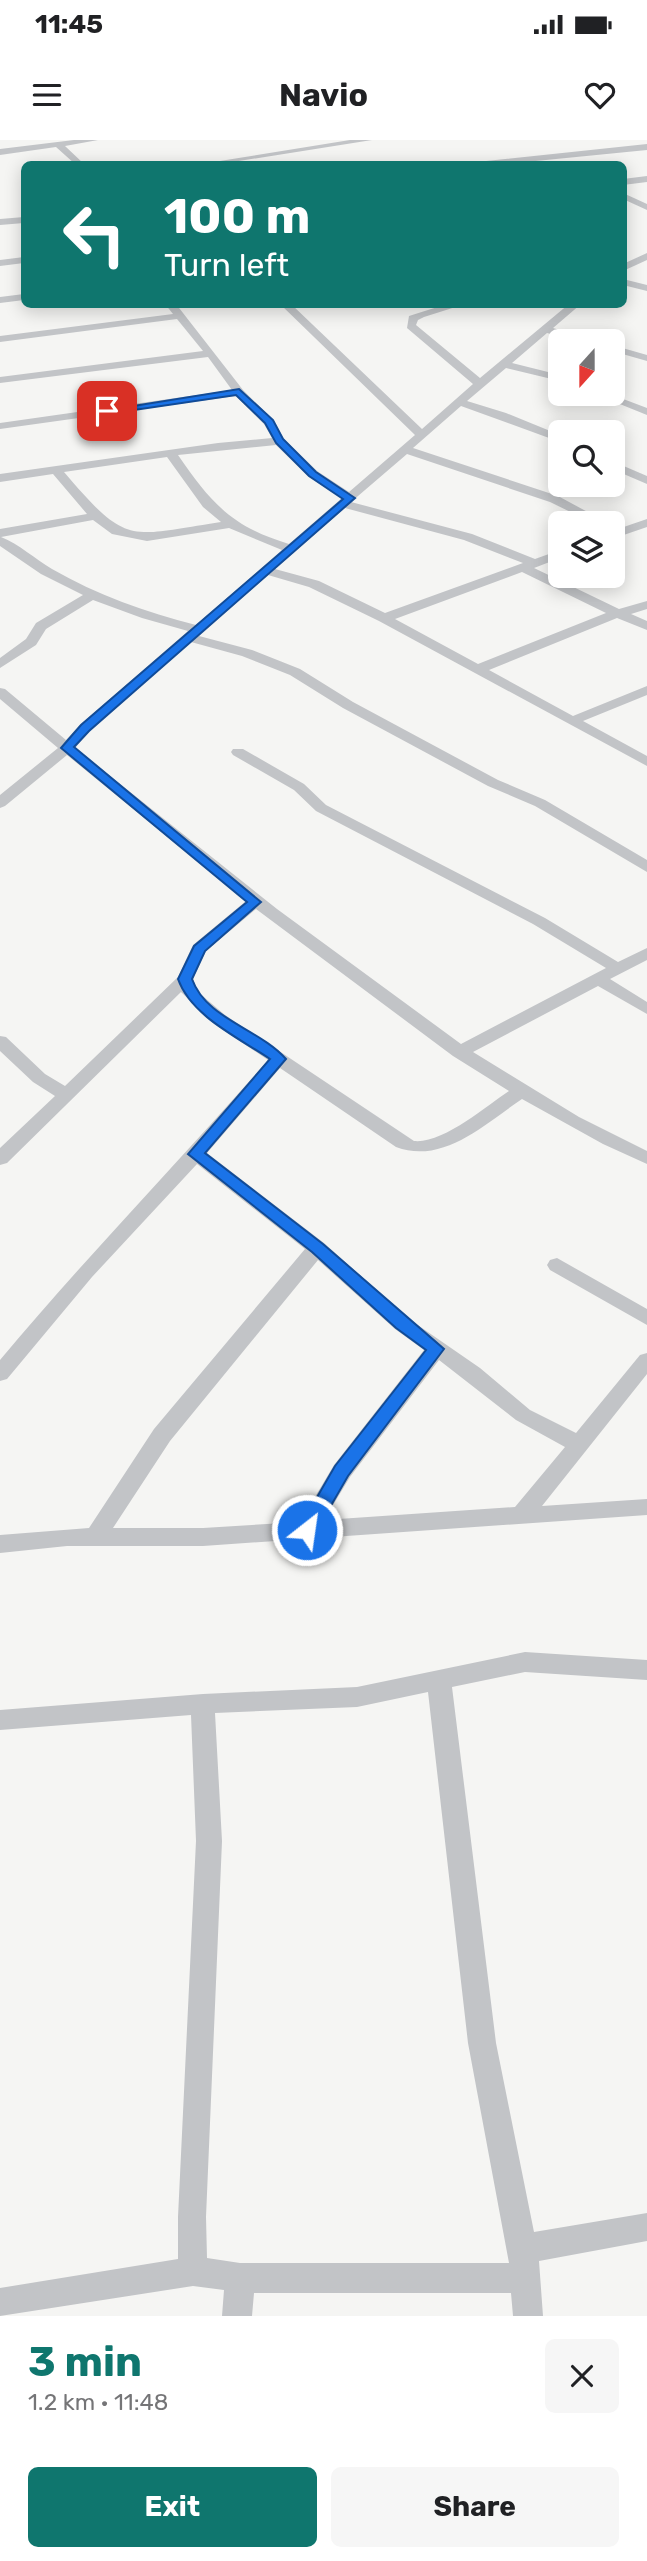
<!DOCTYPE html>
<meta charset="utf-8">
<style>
:root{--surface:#fff;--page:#f6f6f6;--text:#202124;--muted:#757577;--accent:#0f766e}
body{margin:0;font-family:Rubik,sans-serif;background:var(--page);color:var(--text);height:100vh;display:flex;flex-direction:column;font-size:26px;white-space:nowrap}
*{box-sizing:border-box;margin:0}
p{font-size:23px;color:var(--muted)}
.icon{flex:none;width:38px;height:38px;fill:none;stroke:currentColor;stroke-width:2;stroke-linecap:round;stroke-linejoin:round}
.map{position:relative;height:2176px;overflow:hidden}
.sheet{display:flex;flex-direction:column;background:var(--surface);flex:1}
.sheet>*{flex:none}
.guide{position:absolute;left:21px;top:21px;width:606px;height:147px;border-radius:10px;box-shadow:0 4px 18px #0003;background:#0f766e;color:#fff;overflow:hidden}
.needle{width:46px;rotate:201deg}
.tools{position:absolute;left:548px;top:189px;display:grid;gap:14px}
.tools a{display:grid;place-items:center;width:77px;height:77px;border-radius:10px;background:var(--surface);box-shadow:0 4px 18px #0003;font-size:35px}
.pin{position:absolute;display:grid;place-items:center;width:60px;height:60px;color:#fff;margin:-30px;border-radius:14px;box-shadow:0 4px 10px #0006}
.me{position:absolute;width:77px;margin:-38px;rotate:30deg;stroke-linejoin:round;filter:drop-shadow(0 0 5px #0008)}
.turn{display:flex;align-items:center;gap:24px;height:147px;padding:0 28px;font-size:32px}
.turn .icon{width:91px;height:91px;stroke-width:2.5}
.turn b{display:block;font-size:49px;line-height:60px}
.round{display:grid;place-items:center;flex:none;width:74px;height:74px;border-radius:10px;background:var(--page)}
.overview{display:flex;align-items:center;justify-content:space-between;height:119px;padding:0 28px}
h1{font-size:42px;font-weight:700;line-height:52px;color:var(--accent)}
.button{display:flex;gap:14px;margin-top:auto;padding:14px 28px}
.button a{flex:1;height:80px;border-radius:10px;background:var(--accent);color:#fff;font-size:28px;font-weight:700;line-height:80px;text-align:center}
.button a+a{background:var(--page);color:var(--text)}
.status{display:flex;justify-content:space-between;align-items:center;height:49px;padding:0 35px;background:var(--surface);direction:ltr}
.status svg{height:19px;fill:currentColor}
header{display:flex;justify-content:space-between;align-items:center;height:91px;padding:0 28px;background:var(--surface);font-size:32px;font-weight:700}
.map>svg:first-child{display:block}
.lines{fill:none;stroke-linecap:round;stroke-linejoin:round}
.minor{fill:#c2c4c7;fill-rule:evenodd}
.route{fill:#1a73e8;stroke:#114b97;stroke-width:2}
</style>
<div class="status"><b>11:45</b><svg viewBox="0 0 49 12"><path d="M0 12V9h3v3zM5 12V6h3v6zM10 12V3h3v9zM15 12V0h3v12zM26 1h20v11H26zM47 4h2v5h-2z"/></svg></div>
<header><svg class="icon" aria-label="menu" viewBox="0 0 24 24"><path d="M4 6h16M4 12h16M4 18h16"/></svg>Navio<svg class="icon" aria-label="heart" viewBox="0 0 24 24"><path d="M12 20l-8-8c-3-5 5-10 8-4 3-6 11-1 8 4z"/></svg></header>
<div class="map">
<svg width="647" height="2176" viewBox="0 0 647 2176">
<rect width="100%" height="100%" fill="#f5f5f3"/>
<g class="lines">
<!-- minor -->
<path class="minor" d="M74,0H98L65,6L84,24H75L56,7L0,15V9Z
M350,0H372L220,24H201Z
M647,4V10L506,24H482L486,21Z
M647,36V42L623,45V39Z
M623,53L647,64V70L623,59Z
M24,77V83L0,85V79Z
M647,113V120L623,131V124Z
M24,117V123L0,126V120Z
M623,139L647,145V151L623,145Z
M24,154V160L0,163V157Z
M165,164H176L243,250L273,280L284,299L317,331L349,352L415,295L280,164H291L422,289L473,244L407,188L409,176L447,164H465L424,177L418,180L416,185L480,238L569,164H581L553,188L594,201H578L547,193L512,223L560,235V241L506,228L467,261L506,273L560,295V302L461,266L413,308L558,356L608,383H593L550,362L407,314L351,362L472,394L535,419L560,410V418L534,428L619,469L647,461V469L631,474L647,481V490L617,478L489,530L573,576L647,546V555L583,581L647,616V626L379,481L309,447L268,435L199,496L252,510L300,529L353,562L498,640L545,660L647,720V732L535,666L488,646L343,568L290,535L242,516L191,502L90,591L75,608L277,769L461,904L606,828L533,784L316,671L294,650L233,615L231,612L233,609H243L304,644L326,665L545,778L618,822L647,808V820L610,839L647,862V874L598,846L473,912L579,977L647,1011V1024L603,1004L522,959C486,983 443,1025 396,1007L280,928L207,1013L324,1103L409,1179L480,1228L530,1270L576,1293L640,1215L647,1213V1234L542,1366L647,1359V1375L203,1406H67L0,1413V1395L89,1388L154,1289L305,1109L197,1024L92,1137L7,1239L0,1241V1220C86,1117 180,1021 268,920L213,883L181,852L7,1023L0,1025V1008L55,956L33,942L0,911V896L6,897L45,934L65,946L178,837L193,805L246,761L67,615L5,666L0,668V655L58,608L0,559V548L5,549L66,600L80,585L188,491L142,478L93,460L46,489L36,505L0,528V518L26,499L36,483L83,455L41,434L0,406V389L87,374L53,334L0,342V334L218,303L272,298L264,284L236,256L0,289V283L232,250L208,217L0,243V237L203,211L177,179L0,202V196L173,174ZM276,305L309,337L342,358L289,404C232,387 211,363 178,315ZM167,317L203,367L221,382C128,396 128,407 64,332ZM345,368L464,400L523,423L385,473L319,441L275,429ZM93,380L112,394L147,401L229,388L282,410L196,485C146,472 97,455 52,429C35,419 19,404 1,397ZM522,432L606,473L478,524L395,479ZM256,769L453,916L509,951C486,966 443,1004 414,1001L225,875L198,852L193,839L206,811ZM318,1120L395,1189L424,1210L334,1325L300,1382L203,1388H113L170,1301ZM439,1220L516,1280L565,1307L515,1367L324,1380L350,1337Z
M612,205L647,215V221L612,211Z
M595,254H610L647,268V275Z
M612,321L647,336V344L612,329Z
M647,379V387L612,399V391Z
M557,1118L647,1169V1185L550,1130L547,1125L550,1120Z
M525,1512L647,1520V1540L525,1532L452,1547L496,1903L534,2092L647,2073V2101L539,2121L543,2176H513L511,2153H254L252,2176H222L224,2150L193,2146L0,2176V2148L178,2119V2077L196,1701L191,1575L0,1590V1570L203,1554L357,1547ZM428,1552L468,1903L509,2123H240L207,2118L206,2077L222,1701L215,1573L357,1567Z"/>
</g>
<!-- route -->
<path class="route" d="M239,249L273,280L283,299L316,332L355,358L89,591L74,607L261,762L205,811L192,839C206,879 260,889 286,919L205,1013L323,1104L444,1209L348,1336L314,1395H301L298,1390L335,1326L426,1210L396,1188L312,1112L188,1014L270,919C239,898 191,876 178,839L194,806L247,762L61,608L81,585L343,359L309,336L276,303L265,283L236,255L107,274L102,271Z"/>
</svg>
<div class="tools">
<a><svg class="needle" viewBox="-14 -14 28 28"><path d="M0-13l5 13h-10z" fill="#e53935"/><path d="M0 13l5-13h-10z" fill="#757577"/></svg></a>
<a><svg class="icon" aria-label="search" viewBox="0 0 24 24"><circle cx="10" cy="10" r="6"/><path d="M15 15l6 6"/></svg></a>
<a><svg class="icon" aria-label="layers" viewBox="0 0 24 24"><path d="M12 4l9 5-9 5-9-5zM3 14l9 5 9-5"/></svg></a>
</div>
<div class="pin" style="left:107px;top:271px;background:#d93025"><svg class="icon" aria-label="arrive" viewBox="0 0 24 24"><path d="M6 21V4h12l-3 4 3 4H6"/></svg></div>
<svg class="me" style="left:307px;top:1390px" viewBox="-20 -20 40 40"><circle r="17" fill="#1a73e8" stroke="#fff" stroke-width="3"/><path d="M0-11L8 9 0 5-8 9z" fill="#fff"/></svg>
<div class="guide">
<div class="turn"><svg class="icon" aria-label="left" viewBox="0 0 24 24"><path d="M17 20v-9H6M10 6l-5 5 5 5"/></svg><div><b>100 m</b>Turn left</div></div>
</div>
</div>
<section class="sheet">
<div class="overview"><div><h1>3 min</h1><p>1.2 km · 11:48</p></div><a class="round"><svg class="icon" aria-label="close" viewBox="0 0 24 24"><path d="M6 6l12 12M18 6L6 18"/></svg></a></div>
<div class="button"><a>Exit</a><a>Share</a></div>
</section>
